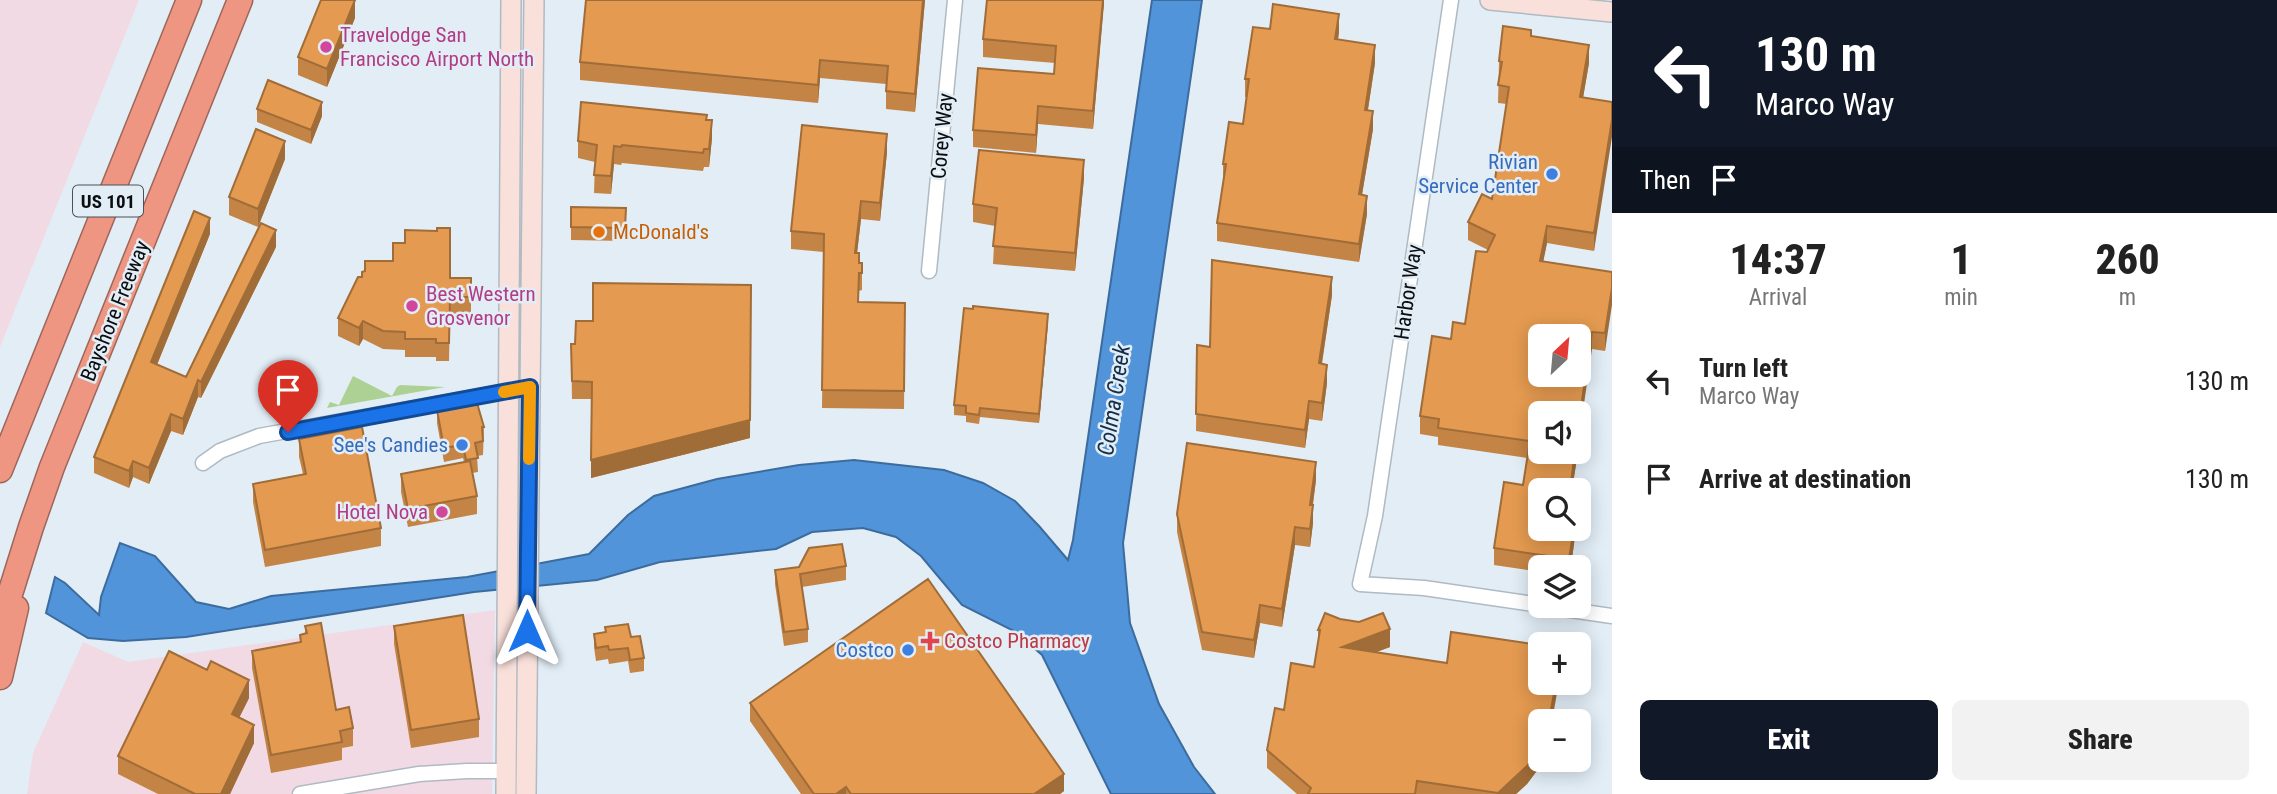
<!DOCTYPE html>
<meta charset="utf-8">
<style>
:root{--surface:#fff;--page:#f2f2f2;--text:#222;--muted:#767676;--accent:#111827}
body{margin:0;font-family:"Roboto Condensed",sans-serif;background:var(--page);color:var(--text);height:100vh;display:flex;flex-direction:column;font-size:26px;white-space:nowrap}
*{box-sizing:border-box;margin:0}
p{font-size:23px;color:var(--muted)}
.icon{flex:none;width:38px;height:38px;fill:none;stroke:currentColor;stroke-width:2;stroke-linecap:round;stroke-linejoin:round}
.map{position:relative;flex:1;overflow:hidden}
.drawer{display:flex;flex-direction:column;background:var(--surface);width:665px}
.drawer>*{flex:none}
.hud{background:#111827;color:#fff;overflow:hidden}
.needle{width:46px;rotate:26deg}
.controls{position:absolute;left:1528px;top:324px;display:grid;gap:14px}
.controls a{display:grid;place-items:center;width:63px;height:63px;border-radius:10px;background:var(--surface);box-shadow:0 4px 18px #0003;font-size:35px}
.pin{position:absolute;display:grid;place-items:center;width:60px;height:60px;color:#fff;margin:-72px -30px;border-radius:50% 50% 50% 0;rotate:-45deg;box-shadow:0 0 7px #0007}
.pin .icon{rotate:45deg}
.me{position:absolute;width:77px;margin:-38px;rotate:0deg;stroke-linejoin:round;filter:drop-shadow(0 0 5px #0008)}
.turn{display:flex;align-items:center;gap:24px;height:147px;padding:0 28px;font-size:32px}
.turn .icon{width:91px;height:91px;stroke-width:2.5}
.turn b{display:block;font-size:49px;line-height:60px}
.then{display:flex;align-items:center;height:66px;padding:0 28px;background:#0003;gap:14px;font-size:26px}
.eta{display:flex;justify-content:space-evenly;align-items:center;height:119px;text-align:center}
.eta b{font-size:42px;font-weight:800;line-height:49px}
.cta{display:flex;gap:14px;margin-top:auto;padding:14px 28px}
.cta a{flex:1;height:80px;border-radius:10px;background:var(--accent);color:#fff;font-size:28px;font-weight:800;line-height:80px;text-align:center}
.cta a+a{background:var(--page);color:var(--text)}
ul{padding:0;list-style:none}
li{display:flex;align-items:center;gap:21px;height:98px;padding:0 28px}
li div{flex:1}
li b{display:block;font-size:26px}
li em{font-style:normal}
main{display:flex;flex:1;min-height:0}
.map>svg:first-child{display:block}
.industrial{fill:#f2dae5}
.green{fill:#add194}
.water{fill:#5194da;stroke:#3c6c9e;stroke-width:2}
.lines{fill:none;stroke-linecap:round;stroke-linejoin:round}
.street-casing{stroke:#afbac2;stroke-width:17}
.secondary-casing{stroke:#afbac2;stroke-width:22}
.highway-casing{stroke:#9e665a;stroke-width:27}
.street{stroke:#fff;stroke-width:14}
.secondary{stroke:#fae0da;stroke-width:19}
.highway{stroke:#ee9682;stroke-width:24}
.wall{fill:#c48445}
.shaded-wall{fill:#a06c38}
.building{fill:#e49a50;stroke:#a06c38;stroke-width:2;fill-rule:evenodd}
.route-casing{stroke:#114b97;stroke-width:18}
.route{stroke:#1a73e8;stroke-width:12}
.slow{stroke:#f59e0b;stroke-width:12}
.hotel-dot{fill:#d1479c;stroke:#e2edf6;stroke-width:2.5}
.shop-dot{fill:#3f7fe0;stroke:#e2edf6;stroke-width:2.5}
.food-dot{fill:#e8710a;stroke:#e2edf6;stroke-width:2.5}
.health-dot{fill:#e0444e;stroke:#e2edf6;stroke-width:2.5}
.labels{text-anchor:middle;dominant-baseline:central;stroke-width:5;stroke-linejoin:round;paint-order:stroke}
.shield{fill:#e2edf6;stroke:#4b5156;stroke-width:2}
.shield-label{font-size:19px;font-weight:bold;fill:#0a0e11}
.hotel-label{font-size:21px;fill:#b23c85;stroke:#e2edf6;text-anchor:start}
.street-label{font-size:21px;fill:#0a0e11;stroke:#e2edf6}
.shop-label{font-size:21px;fill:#366cbe;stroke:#e2edf6;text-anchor:end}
.food-label{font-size:21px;fill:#c56008;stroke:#e2edf6;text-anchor:start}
.health-label{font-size:21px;fill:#be3a42;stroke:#e2edf6;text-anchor:start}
.water-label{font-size:23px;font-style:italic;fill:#122e4a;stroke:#e2edf6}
</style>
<main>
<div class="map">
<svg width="1612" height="794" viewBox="0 0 1612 794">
<rect width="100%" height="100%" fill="#e2edf6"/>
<!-- industrial -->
<path class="industrial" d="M0,0H139L0,347Z
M495,610L492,794H27L33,753L83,642L128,662Z"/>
<!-- green -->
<path class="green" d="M353,376L392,396L397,387L400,385L445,387L327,408L330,402L339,405Z"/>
<!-- water -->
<path class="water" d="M1152,0H1202L1123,543L1130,623L1159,704L1194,767L1215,794H1111L1042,655L1014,631L962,605L921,556L896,537L863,528L812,532L776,549L660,562L597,580L474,592L186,637L123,641L88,638L46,613L55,577L65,583L99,615L101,597L120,543L155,556L196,602L229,609L271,596L467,577L589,554L628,515L654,496L717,479L799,465L854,460L944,470L983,483L1015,501L1039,526L1068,560L1073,540Z"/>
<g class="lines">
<defs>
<path id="street" d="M1451,0L1375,516L1360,584L1424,588L1540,605
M929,271L955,0
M203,463L220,451L259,436L530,387
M1543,606L1612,616
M300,794L419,774L467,771H506"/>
<path id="secondary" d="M1490,0L1612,12
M506,794L511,0
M526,794L534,0"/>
<path id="highway" d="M0,470L189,0
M0,626L31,527L52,467L240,0
M0,677L16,608"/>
</defs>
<!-- street casing -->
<use href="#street" class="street-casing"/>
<!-- secondary casing -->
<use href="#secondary" class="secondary-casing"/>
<!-- highway casing -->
<use href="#highway" class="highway-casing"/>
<!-- street -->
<use href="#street" class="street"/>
<!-- secondary -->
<use href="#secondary" class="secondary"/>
<!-- highway -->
<use href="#highway" class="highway"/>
</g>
<!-- wall -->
<path class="wall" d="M925,0L915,112L886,109V84L820,78L818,103L580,80V62Z
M1104,0L1093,129L1038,124L1036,153L973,147V130L1054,74L1055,63L983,57V39Z
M355,18L327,87L298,75V57Z
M1270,29L1339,32L1338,40L1375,63L1368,110L1373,129L1362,195L1367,214L1359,262L1217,241V223L1223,181V164L1243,124L1247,97H1245V79Z
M1531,36L1589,63L1583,98L1612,102L1594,251L1547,243L1543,261L1612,272L1605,351L1592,349L1540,452H1578L1572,490H1540V528H1576L1571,567H1540V572L1494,565V548L1523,485L1527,458L1438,445V437L1420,434V416L1451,339L1465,324L1488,250L1468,240V222L1492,199L1507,104L1498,103L1499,61Z
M257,109L322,116L311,144L257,122Z
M707,120L712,138L709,167H704L703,171L622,163L621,165L614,164L611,194L594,193L595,162L578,158V141Z
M887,152L880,221L861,219L857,253L859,263H862V290L859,291L858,302L905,303L904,409L822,408L824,252L791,249V231Z
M285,159L258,227L229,215V197Z
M1084,178L1075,271L993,264L995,226L973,222V204Z
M571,207L626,208L625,241L571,240Z
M210,234L157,365L186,377L276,247L201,398L198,397L183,435L171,431L149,484L133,477L129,488L94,473V457Z
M405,243L450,278H471V315H450L449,361H436V357H405V350L383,349L363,339L359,346L338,336V318L365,271L393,261Z
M1332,295L1322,364L1327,383L1322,421L1309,419L1305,448L1196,431L1197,345L1210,347Z
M1048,323L1039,423L980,417L979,424L966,422V416L954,415V405Z
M571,344H575L750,438L591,478L592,399H572Z
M437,410L484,427L483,455L477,456L478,472L472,473L477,496V514L408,527L401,492V474L464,462L463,458L444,462L437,423Z
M299,439L381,528V546L265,567L253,502V484L303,474L299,457Z
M1316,480L1313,505V523L1310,547L1295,545L1282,627L1260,623L1254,658L1202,650L1177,532V514Z
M846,566V580L802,587L808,629V642L784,646L775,584V570Z
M305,626L336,710L353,728V746L342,748V760L271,773L252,668V651L300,642V635L305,634Z
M394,626L479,719V737L411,748L394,644Z
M605,627L631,637L644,658V671L630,673L628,661L609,664L608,659L596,661L594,647V634L605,632Z
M1318,630L1390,647L1376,652L1540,760H1543L1539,768L1527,784L1516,794H1297L1267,768V750L1284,710L1314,667L1318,644Z
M249,698L239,718L254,743L230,794H158L118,774V756Z
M750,703L1064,791L1060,794H801L750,721Z"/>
<!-- shaded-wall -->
<path class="shaded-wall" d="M355,0V18L327,87V69Z
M923,0H925L915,112V94Z
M1103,0H1104V4L1093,129V111Z
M1339,14V32L1335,57V39Z
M1375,45V63L1365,128V110Z
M1589,45V63L1580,115V97Z
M820,60V78L818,103V85Z
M322,102V116L311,144V130Z
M1038,106V124L1036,153V135Z
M1373,111V129L1359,212V194Z
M712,120V138L709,167V149Z
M1612,120V137L1594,251V233Z
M887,134V152L880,221V203Z
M285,141V159L258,227V209Z
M614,146V164L611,194V176Z
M1084,160V178L1075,271V253Z
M1367,196V214L1359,262V244Z
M861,201V219L855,271V253Z
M210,218V234L151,379V362Z
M1547,226V243L1540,278V261Z
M276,230V247L201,398V382Z
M1332,277V295L1319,381V363Z
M751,285L750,438L591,478V460Z
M1612,288V305L1605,351V333Z
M1048,314V323L1039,423V414Z
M363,321V339L359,346V328Z
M1592,332V349L1578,445V428Z
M1327,365V383L1322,421V403Z
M198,380V397L183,435V419Z
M1309,401V419L1305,448V430Z
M171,414V431L149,484V468Z
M1575,452H1578L1572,490H1570Z
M133,461V477L129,488V471Z
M1316,462V480L1310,523V505Z
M1313,505V523L1310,547V529Z
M1295,527V545L1282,627V609Z
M1574,528H1576L1571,567H1569V559Z
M1260,605V623L1254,658V640Z
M1390,629V647L1342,665V647Z
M249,680V698L232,732V714Z
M1556,682H1559L1552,721H1549Z
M254,725V743L230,794H221Z
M1540,748V760H1543L1539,768L1527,784L1516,794H1498V793Z
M1064,774V791L1060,794H1034Z
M846,787V794H836Z"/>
<!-- building -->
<path class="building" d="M321,0H355L327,69L298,57Z
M586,0H923L915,94L886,91L888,66L820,60L818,85L580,62Z
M987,0H1103L1093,111L1038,106L1036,135L973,130L978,68L1054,74L1056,46L983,39Z
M1273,4L1339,14L1335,39L1375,45L1365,110L1373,111L1359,194L1367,196L1359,244L1217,223L1226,164H1223L1229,122L1243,124L1249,79H1245L1253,27L1270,29Z
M1503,26L1531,30V36L1589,45L1580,97L1612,102V120L1594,233L1547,226L1540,261L1612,272V288L1605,333L1592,332L1578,428V413H1540V452H1575L1570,490H1540V528H1574L1569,559L1494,548L1504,482L1523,485L1530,441L1438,428L1439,419L1420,416L1432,336L1451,339L1453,322L1465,324L1476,251L1487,252L1495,235L1468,222L1482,194L1492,199L1509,87L1498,85L1502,62L1499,61ZM1540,336H1578V374H1540Z
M268,80L322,102L311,130L257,109Z
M581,102L707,115L706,120H712L709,149H704L703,153L622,145L621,147L614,146L611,176L594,175L597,145L578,141Z
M802,125L887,134L880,203L861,201L855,253H859V263H862V273H859L858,302L905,303L904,391L822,390L824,234L791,231Z
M256,129L285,141L258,209L229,197Z
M979,150L1084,160L1075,253L993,246L997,208L973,204Z
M571,207L626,208L625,228L571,227Z
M194,211L210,218L151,362L186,377L261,223L276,230L201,382L198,380L183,419L171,414L149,468L133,461L129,471L94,457Z
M437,228H450V278H471V297H450L449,343H436V339H405V332L383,331L363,321L359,328L338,318L358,277H362V272L365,271V261H393V243H405V230L437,231Z
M1212,260L1332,277L1319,363L1327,365L1322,403L1309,401L1305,430L1196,414L1197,345L1210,347Z
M593,283L751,285L750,420L591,460L592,382L572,381L571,344H575L576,321H593Z
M973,306L1048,314L1039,414L980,408L979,415L966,413V406L954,405L964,308L973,309Z
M477,403L484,427H482L483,441L475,443L478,458L466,460L463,445L444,448L437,410Z
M362,427L381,528L265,550L253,484L306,474L299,439Z
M1187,443L1316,462L1310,505H1313L1310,529L1295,527L1282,609L1260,605L1254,640L1202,632L1177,514Z
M470,461L477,496L408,509L401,474Z
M842,544L846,566L800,574L808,629L784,632L775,570L799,567L809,548Z
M928,579L1064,774L1034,794H851L846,787L836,794H814L750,703Z
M1325,613L1340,619L1359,622L1383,613L1390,629L1342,647L1447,663L1451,632L1540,645V682H1556L1549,721H1540L1539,750L1527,766L1498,793L1417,781L1415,794H1308L1311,788L1267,750L1275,708L1284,710L1291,663L1314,667L1320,630H1318Z
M463,615L479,719L411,730L394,626Z
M321,623L336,710L349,707L353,728L340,731L342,742L271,755L252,651L301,642L300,635L307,633L305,626Z
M628,624L631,637L640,636L644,658L630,660L628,648L609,650L608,646L596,648L594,634L606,632L605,627Z
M169,651L207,670L211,661L249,680L232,714L254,725L221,794H195L118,756Z"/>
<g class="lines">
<defs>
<path id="route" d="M288,432L530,387L527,631"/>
</defs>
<!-- route casing -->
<use href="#route" class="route-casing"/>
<!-- route -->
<use href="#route" class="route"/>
<!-- slow -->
<path class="slow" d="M504,392L530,387L529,459"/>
</g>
<!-- markers -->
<g class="hotel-dot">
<circle cx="326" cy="47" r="7"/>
<circle cx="412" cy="306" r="7"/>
<circle cx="442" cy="512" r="7"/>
</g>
<g class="shop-dot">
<circle cx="1552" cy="174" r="7"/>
<circle cx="462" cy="445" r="7"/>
<circle cx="908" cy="650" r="7"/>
</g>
<circle class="food-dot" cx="599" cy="232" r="7"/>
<path class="health-dot" d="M926.5 630.5h7v7h7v7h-7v7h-7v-7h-7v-7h7z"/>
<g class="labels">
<!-- shield labels -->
<rect class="shield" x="73" y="185.5" width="70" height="31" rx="5"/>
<g class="shield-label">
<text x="108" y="201">US 101</text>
</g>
<!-- hotel labels -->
<g class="hotel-label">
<text x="340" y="35">Travelodge San<tspan x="340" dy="24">Francisco Airport North</tspan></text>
<text x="426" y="294">Best Western<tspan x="426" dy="24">Grosvenor</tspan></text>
<text x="428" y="512" text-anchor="end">Hotel Nova</text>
</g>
<!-- street labels -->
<g class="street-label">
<text transform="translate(942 136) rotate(-85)">Corey Way</text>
<text transform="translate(1408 292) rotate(-82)">Harbor Way</text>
<text transform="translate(115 311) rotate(-68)">Bayshore Freeway</text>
</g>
<!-- shop labels -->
<g class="shop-label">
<text x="1538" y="162">Rivian<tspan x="1538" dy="24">Service Center</tspan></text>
<text x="448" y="445">See's Candies</text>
<text x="894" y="650">Costco</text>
</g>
<!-- food labels -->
<g class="food-label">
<text x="613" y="232">McDonald's</text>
</g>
<!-- health labels -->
<g class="health-label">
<text x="944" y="641">Costco Pharmacy</text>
</g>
<!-- water labels -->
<g class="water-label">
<text transform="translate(1114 400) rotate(-81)">Colma Creek</text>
</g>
</g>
</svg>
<div class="controls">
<a><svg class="needle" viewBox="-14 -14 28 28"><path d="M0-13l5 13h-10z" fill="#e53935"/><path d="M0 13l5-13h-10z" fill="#767676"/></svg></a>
<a><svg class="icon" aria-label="sound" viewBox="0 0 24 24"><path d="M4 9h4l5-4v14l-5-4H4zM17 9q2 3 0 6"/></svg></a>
<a><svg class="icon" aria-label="search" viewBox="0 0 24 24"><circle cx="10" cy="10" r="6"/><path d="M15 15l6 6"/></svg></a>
<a><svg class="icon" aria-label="layers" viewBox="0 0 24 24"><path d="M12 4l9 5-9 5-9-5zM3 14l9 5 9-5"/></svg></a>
<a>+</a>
<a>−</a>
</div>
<div class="pin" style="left:288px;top:432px;background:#d93025"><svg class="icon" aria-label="arrive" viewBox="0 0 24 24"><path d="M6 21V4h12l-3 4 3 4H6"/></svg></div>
<svg class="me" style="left:527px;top:631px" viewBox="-20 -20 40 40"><path d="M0-17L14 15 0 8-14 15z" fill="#1a73e8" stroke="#fff" stroke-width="4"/></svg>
</div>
<section class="drawer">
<div class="hud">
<div class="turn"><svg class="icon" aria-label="left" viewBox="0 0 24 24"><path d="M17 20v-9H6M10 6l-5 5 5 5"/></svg><div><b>130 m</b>Marco Way</div></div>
<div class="then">Then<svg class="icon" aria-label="arrive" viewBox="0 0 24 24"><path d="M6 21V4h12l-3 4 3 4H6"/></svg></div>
</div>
<div class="eta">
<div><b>14:37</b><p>Arrival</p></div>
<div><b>1</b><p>min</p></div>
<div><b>260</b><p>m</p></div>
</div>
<ul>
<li><svg class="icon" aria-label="left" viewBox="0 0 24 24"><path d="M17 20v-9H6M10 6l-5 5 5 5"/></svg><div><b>Turn left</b><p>Marco Way</p></div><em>130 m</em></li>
<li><svg class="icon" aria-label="arrive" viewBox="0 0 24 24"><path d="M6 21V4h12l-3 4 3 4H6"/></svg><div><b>Arrive at destination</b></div><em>130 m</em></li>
</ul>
<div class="cta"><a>Exit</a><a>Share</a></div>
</section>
</main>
